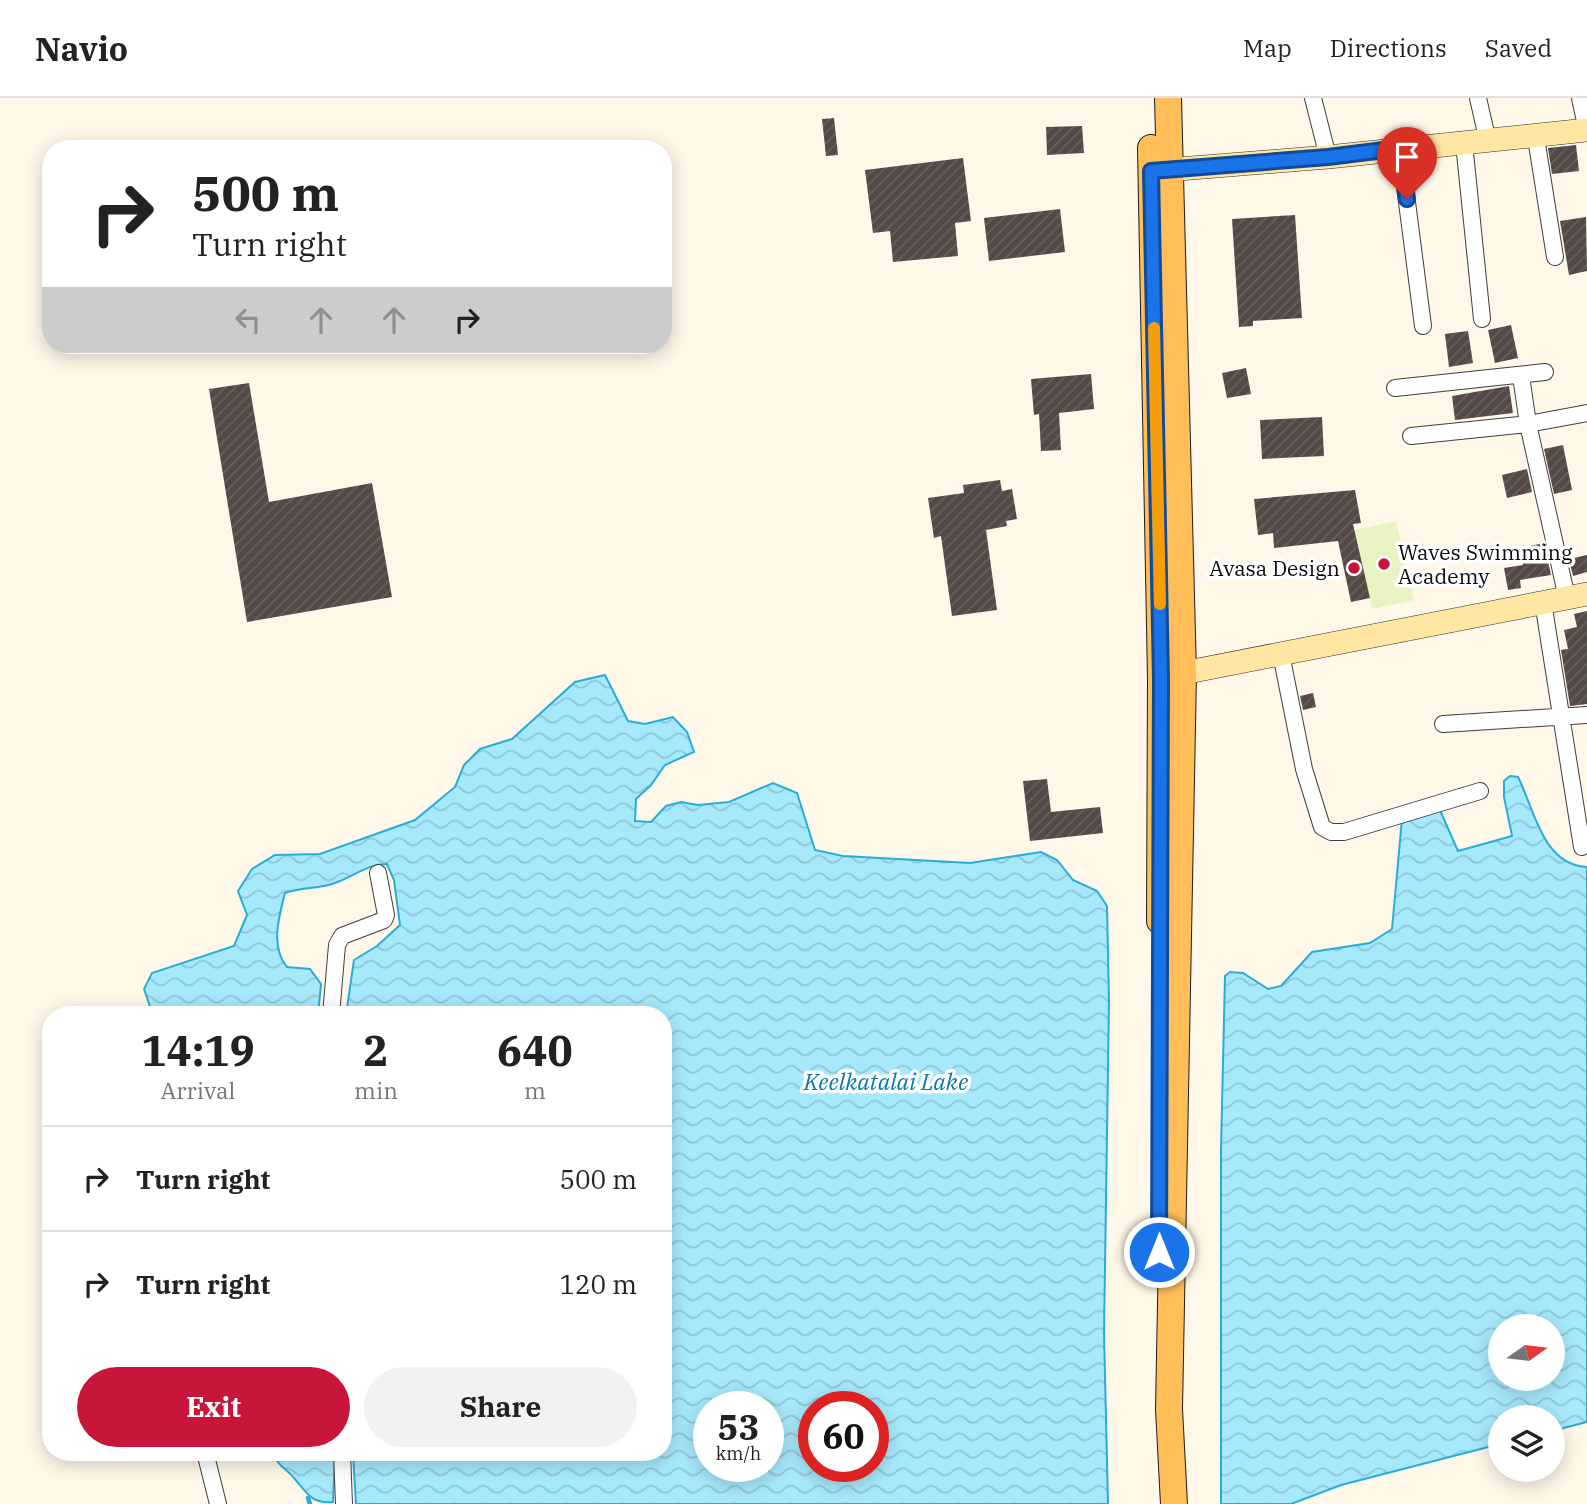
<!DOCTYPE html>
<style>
:root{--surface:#fff;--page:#f2f2f2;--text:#222;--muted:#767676;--line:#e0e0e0;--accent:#c71639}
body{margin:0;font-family:"IBM Plex Serif",serif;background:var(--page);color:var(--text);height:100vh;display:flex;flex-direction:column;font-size:26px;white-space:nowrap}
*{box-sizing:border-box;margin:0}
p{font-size:23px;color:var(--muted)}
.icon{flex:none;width:38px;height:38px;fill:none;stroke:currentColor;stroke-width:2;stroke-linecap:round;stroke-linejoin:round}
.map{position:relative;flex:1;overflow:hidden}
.details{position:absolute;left:42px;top:908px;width:630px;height:455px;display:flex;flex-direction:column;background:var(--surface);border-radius:28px;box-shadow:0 4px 18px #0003}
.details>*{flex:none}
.guide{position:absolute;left:42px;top:42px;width:630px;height:214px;border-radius:28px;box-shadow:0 4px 18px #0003;background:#fff;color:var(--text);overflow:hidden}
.needle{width:46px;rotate:76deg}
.controls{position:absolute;left:1488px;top:1216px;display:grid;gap:14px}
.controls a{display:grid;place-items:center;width:77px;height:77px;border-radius:50%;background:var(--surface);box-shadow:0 4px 18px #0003;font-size:35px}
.speed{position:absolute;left:693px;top:1293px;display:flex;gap:14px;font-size:35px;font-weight:700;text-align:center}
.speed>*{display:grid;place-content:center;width:91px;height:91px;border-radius:50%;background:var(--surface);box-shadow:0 4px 18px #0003;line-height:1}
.speed small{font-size:18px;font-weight:400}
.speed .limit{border:10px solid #d22;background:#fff;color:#111}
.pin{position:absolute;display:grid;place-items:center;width:60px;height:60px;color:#fff;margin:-72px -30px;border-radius:50% 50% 50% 0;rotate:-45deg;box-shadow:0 0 7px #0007}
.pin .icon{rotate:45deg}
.me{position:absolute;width:77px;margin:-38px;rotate:0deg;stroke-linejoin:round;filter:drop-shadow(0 0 5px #0008)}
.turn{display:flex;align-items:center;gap:24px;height:147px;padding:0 35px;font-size:32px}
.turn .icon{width:91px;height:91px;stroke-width:2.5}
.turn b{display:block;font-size:49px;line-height:60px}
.lanes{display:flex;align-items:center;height:66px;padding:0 35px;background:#0003;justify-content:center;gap:35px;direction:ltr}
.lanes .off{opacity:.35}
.eta{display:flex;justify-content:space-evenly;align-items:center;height:119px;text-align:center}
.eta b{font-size:42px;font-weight:700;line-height:49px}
.action{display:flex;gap:14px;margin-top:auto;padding:14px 35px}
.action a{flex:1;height:80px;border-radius:42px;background:var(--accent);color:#fff;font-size:28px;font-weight:700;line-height:80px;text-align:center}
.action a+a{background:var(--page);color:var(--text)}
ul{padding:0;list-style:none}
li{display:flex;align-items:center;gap:21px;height:105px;padding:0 35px;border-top:2px solid var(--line)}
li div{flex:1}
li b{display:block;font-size:26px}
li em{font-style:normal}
header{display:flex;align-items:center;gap:42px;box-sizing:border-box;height:98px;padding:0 35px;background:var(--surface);border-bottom:2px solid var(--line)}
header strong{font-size:33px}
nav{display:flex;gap:38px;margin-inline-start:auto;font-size:24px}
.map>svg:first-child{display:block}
.pitch{fill:#e9f3c1}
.water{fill:url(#water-waves);stroke:#27adda;stroke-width:2;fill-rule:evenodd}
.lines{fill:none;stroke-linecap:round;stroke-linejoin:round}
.stream{stroke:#27adda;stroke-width:4.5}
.building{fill:url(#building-hatch)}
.street-casing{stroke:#3e3e3e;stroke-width:18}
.secondary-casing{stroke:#2d2d2d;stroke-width:24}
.primary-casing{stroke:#1c1c1c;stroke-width:28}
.street{stroke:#fff;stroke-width:16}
.secondary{stroke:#ffe7a3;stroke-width:23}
.primary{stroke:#ffbe58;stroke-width:26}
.route-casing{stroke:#114b97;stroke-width:18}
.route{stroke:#1a73e8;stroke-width:12}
.slow{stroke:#f59e0b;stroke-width:12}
.poi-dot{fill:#c71639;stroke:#fff;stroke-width:2.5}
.labels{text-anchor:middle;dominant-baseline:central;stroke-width:7;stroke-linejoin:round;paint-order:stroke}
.poi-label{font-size:21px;fill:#0b0b0b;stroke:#fff;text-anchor:start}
.water-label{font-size:23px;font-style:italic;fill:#0979a7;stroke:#fff}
</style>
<header>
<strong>Navio</strong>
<nav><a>Map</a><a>Directions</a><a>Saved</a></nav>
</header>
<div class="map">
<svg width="1587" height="1406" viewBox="0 0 1587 1406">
<defs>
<pattern id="water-waves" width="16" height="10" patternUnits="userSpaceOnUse" patternTransform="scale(1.75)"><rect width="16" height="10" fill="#a7e9fc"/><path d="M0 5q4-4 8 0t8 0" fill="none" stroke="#8ec6d7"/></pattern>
<pattern id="building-hatch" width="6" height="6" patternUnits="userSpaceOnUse" patternTransform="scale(1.75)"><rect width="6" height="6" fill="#544946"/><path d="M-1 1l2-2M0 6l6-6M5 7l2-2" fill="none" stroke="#685f5c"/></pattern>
</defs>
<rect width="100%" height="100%" fill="#fff7e8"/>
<!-- pitch -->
<path class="pitch" d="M1396,423L1414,502L1372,511L1355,432Z"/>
<!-- water -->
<path class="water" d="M605,577L628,623L645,626L673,619L687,634L694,654L665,667L651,687L636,701L635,723L651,724L666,708L681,704L698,707L729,704L773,685L797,695L815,752L843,758L970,765L1041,754L1057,762L1073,782L1097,793L1107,808L1109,903L1104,1235L1108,1406H356L353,1355L663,1354V917H346L354,862L377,848L400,827L394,782L387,766C367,766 353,779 335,785C319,791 301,789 285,795C279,818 270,849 287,869L310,871L321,886L318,917H153L144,891L152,875L234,848L247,817L238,793L252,771L275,757L320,756L415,722L455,689L464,667L480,651L512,641L575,584ZM709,1309H768V1368H709ZM814,1309H873V1368H814Z
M1510,678L1518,679C1534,710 1542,767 1587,769V1324L1552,1333V1320H1500V1346L1341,1387L1291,1406H1221V1052L1225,878L1230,874L1243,875L1268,891L1281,888L1312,854L1370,845L1392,831L1402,721L1439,710L1458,753L1512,738L1504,699V683ZM1500,1228H1552V1281H1500Z
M274,1355H335L333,1404C311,1406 307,1395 294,1380C286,1370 277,1368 274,1355Z"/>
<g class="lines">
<!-- stream -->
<path class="stream" d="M308,1400L310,1406"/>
</g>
<!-- building -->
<path class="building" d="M834,20L838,57L826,58L822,21Z
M1082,28L1084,55L1047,57L1046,29Z
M1576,47L1579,73L1552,76L1548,50Z
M963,60L971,123L955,125L958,158L893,164L890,133L873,135L865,72Z
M1060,111L1065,154L989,163L984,120Z
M1295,117L1302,220L1253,223V228L1239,229L1232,121Z
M1586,119L1587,173L1569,177L1560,123Z
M1511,227L1518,260L1495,265L1488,232Z
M1468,233L1473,265L1449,269L1445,236Z
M1246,270L1251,296L1227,300L1222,275Z
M1091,276L1094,311L1059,315L1061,352L1041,353L1039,316L1034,317L1031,281Z
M249,285L269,404L372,385L392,499L247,524L209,291Z
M1509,288L1513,315L1455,322L1452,298Z
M1322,319L1324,358L1262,361L1260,322Z
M1563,347L1572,392L1554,396L1544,351Z
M1527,371L1532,394L1507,400L1502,377Z
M1000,382L1002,393L1012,391L1017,421L1006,423L1007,428L986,432L997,512L952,518L941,438L934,440L928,400L964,395L963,387Z
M1355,392L1361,425L1353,426L1370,500L1351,504L1338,443L1274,450L1273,435L1258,437L1254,401Z
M1544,445L1551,477L1520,482L1521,490L1508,492L1504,470L1523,467L1520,450Z
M1587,457V474L1573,478L1569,461Z
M1587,513V606L1570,608L1561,552L1568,551L1564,532L1577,529L1574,516Z
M1313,595L1316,609L1303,612L1300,598Z
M1047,681L1051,714L1100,709L1103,735L1030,743L1023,683Z"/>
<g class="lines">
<defs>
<path id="street" d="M1313,0L1328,59
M1478,0L1488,44
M1580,0L1587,32
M1536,40L1555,159
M1464,45L1482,221
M1400,50L1423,228
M1521,278L1528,326L1567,500
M1395,290L1545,274
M1411,338L1528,326L1587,315
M1543,504L1582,749
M1281,556L1304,671L1322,729L1331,734H1344L1480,693
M1443,626L1587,617
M331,917L337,847L342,838L384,822L386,817L378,775
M205,1354L218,1406
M342,1354L344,1406"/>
<path id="secondary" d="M1154,73L1328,59L1587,32
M1183,575L1587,496"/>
<path id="primary" d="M1168,0L1183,575L1169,1311L1174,1406
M1151,50L1161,581L1160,823"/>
</defs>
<!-- street casing -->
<use href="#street" class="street-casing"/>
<!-- secondary casing -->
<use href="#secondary" class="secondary-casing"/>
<!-- primary casing -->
<use href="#primary" class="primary-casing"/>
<!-- street -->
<use href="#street" class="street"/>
<!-- secondary -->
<use href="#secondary" class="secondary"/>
<!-- primary -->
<use href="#primary" class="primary"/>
</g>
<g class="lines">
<defs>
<path id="route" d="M1159,1154L1161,581L1151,73L1328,59L1400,50L1407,101"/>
</defs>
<!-- route casing -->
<use href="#route" class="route-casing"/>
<!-- route -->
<use href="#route" class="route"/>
<!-- slow -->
<path class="slow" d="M1154,230L1160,506"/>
</g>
<!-- markers -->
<g class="poi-dot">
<circle cx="1384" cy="466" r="7"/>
<circle cx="1354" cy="470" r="7"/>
</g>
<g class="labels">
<!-- poi labels -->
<g class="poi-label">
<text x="1398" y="454">Waves Swimming<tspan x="1398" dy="24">Academy</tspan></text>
<text x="1340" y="470" text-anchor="end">Avasa Design</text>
</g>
<!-- water labels -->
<g class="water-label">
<text x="886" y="983">Keelkatalai Lake</text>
</g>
</g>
</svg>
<div class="controls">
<a><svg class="needle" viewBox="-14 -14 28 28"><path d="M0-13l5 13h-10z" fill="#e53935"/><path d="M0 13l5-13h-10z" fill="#767676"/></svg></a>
<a><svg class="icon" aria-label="layers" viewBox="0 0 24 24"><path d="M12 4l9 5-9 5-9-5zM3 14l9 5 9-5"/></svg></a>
</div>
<div class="speed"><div>53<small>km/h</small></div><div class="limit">60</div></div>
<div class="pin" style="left:1407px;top:101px;background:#d93025"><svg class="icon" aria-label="arrive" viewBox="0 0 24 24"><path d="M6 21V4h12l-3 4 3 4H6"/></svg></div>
<svg class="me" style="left:1159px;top:1154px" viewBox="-20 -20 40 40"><circle r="17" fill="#1a73e8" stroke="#fff" stroke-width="3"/><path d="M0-11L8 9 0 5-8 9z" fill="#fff"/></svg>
<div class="guide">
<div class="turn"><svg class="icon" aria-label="right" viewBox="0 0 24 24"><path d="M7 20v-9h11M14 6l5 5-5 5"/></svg><div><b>500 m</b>Turn right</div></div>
<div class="lanes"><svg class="icon off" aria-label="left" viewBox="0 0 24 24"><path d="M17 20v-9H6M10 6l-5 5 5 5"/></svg><svg class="icon off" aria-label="ahead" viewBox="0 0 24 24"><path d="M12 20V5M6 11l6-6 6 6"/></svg><svg class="icon off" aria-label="ahead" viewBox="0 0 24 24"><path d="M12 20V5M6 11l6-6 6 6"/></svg><svg class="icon" aria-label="right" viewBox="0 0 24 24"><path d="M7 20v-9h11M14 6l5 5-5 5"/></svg></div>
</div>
<section class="details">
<div class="eta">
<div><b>14:19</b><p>Arrival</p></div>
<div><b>2</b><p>min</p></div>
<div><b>640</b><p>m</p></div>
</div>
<ul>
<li><svg class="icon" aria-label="right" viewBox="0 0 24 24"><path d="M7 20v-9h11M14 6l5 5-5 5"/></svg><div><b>Turn right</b></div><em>500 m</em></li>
<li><svg class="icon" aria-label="right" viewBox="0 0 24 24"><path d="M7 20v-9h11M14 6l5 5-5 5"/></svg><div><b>Turn right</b></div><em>120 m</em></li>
</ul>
<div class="action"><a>Exit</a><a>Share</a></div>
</section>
</div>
